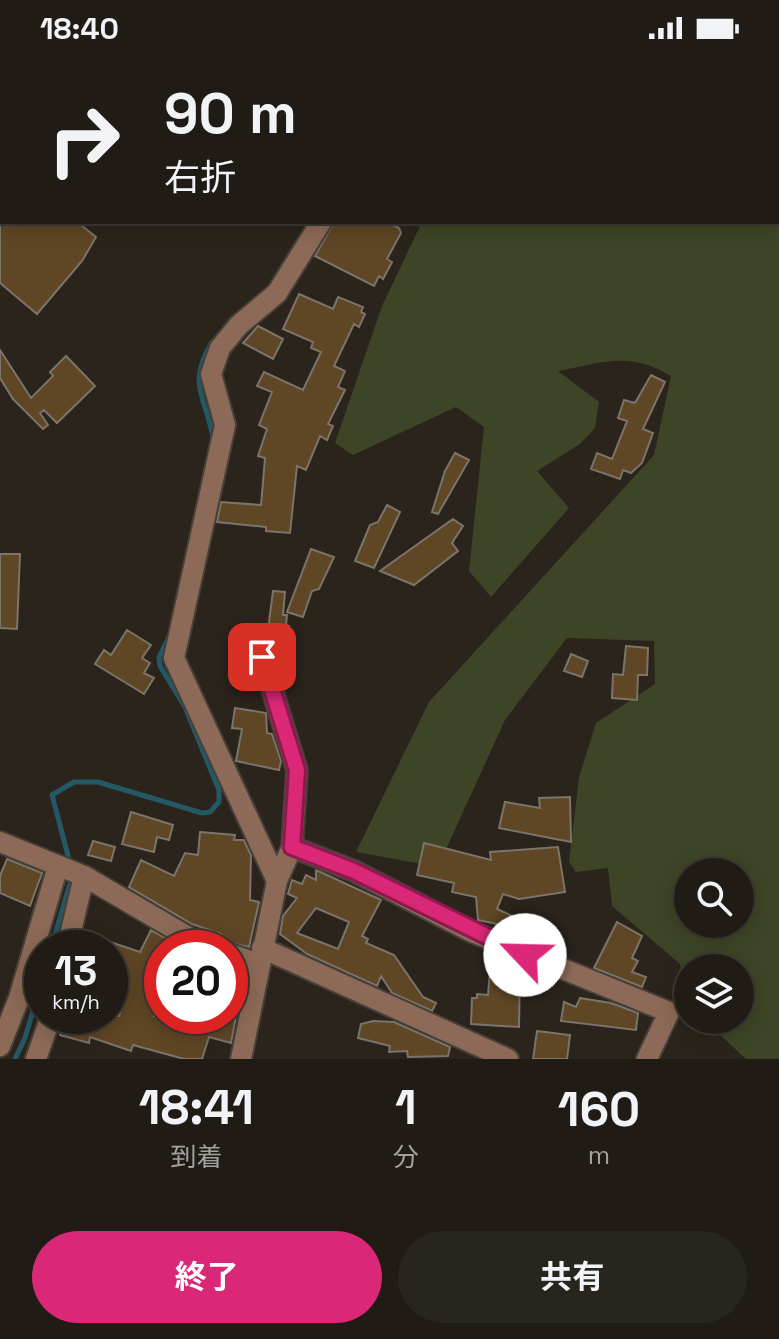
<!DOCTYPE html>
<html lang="ja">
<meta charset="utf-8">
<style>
:root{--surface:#201b15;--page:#28241e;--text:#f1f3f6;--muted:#a2a1a0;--line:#3d3934;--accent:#db2777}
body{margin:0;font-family:"Space Grotesk","Noto Sans JP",sans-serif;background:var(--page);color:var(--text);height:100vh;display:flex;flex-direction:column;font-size:30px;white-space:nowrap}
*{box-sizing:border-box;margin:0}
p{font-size:26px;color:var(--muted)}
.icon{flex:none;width:44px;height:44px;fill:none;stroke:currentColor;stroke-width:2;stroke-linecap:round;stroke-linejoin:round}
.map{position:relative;height:1003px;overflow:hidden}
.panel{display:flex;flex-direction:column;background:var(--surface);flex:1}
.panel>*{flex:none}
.banner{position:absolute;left:0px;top:0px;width:780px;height:168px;box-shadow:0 4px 20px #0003,0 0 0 2px var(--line);background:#201b15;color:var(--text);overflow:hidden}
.buttons{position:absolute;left:674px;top:802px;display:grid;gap:16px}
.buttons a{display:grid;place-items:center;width:80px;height:80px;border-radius:50%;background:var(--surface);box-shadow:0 4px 20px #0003,0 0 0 2px var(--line);font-size:40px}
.speed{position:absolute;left:24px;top:874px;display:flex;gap:16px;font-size:40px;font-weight:700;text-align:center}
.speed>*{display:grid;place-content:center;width:104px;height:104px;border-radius:50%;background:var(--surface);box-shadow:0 4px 20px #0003,0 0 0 2px var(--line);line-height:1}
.speed small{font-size:20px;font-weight:400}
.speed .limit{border:12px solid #d22;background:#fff;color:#111}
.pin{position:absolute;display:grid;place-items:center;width:68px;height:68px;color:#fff;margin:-34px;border-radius:16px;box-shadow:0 4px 12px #0006}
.me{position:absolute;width:88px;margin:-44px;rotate:294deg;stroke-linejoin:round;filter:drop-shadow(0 0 6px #0008)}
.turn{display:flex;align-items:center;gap:28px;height:168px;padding:0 32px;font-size:36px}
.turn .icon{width:104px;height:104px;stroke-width:2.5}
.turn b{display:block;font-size:56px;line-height:68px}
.eta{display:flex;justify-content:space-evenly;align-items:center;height:136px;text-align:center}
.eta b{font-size:48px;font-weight:700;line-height:56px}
.cta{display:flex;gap:16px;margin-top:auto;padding:16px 32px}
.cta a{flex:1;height:92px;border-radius:48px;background:var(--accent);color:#fff;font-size:32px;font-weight:700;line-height:92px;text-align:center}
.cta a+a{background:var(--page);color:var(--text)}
.status{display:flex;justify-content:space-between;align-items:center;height:56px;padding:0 40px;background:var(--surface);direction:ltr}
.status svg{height:22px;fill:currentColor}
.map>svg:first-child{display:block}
.green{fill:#3e4526;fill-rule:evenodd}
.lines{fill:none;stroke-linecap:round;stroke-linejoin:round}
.stream{stroke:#245865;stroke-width:5}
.building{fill:#5f4625;stroke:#7b746b;stroke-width:2;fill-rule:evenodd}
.minor-casing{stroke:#464039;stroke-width:24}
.minor{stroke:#8d6a57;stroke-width:20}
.route-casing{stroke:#8e194d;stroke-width:20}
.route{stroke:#db2777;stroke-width:14}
</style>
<div class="status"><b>18:40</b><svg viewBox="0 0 49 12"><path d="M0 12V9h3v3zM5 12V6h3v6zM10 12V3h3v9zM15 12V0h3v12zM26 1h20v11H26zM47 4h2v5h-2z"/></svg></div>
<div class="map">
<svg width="779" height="1003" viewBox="0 0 779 1003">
<rect width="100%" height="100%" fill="#2a241c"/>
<!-- green -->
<path class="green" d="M613,0H779V1003H746L704,964H740V912H688V950L680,908L612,850L608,812L576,816L569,806L579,721L596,667L655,628L654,585L567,582L505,664L438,811L356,796L429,646L654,399L671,320C630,295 603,306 558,315L599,346L595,372L580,388L537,415L569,452L491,541L469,515L484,371L456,351L353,399L335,387L382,250L422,166H778V2ZM688,816H740V868H688Z"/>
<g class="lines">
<!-- stream -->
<path class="stream" d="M360,2L361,0
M212,286C186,330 206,340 213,382
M70,807L52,739L74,726H98L202,757L210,756L219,746V734L185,651L160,610L159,601L170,579
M51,892L72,821
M15,1003L25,982L42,924"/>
</g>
<!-- building -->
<path class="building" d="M0,166H77L96,181L82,205L37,258L0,227Z
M334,166H387L399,172L401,177L387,203L392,206L383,223L379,220L374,230L315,200Z
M299,238L333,253L338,241L363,251L361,256L365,258L359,271L354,268L334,310L345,315L338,331L345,334L328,368L333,370L327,384L320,380L306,414L297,410L290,477L266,475V471L217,466L221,446L261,449L265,402L258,400L267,373L259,369L272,336L257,330L264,316L303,334L321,296L311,292L313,286L283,273Z
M258,270L283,283L273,303L243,287Z
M0,294L31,342L53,320L50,316L66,300L95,330L57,367L44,354L40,357L48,369L43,373L13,343L0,322Z
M651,319L665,326L643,373L653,377L642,407L631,417L623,414L620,423L591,413L597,397L612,403L627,365L618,362L624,344L635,347Z
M455,397L469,404L438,458L432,456L445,415Z
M387,449L400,456L374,512L355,505L370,469L378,466Z
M453,463L463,470L452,487L458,495L414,529L380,515Z
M311,493L334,501L319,533L312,535L303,561L287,556Z
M0,498H20L17,573L0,572Z
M273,535L285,536L283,559H287L286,569L289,570L282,600H275L266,589Z
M127,574L151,589L142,602L150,607L144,617L154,622L144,638L95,608L104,594L111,599Z
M626,590L648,592L647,619H638L637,644L612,642L613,618L623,619Z
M571,598L588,605L582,621L564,615Z
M235,652L266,657L267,677L272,678L281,705L279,714L236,705L242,673L232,672Z
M570,741L571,786L499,772L505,746L540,752L539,742Z
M131,756L173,769L169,784L157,781L154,796L122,788Z
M200,776L235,779L234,784H244L251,799L250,844L259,846L249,891L225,886L221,878L192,868L129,831L141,804L174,820L185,797L198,799Z
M93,785L115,791L111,805L88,799Z
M424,787L491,804L490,796L558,791L565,836L519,843L503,838L497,853L556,880L551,894L495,871L497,868L478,864L476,841L452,836L454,827L417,819Z
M7,803L42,817L30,850L0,837V820Z
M316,814L381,844L362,880L368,883L366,887L394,899L423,941L436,947L432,955L392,937L381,920L377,930L307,898L280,878L283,860L297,842L288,838L292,824L302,828L306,819L316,824ZM316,852L349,866L338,893L297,877Z
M617,866L642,880L632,902L638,905L632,916L646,921L642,931L594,912Z
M151,874L181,892H162V905L154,923L162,925V933L154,960H236L231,987L209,981L202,1003H184L133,989L131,995L90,981L89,987L60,979L65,960H119L127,936L110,931V886L140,896Z
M490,914H520L519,971L471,968L472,942H477V938L488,939Z
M580,942L611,947L638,957L636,974L561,965L564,946L576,951Z
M373,965L394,966L450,991L448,1000L408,1001L407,995L389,996L390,990L358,982L361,968Z
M537,975L570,979L567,1003H533Z"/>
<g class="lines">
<defs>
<path id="minor" d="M373,2V0
M262,601L297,714L292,791
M0,786L84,820L195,885L214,892
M277,825L292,791L354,815L472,876L669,956L647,1003
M67,892L84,820
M262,892L508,1003
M230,898L259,908
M0,990L19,942L58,810
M36,1003L51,960
M241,1003L277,825L174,602L225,369L211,318L220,292L239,269L277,237L321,166"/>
</defs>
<!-- minor casing -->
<use href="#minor" class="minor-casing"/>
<!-- minor -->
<use href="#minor" class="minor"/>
</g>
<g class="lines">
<defs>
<path id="route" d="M262,601L297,714L292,791L354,815L525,899"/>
</defs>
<!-- route casing -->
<use href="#route" class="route-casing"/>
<!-- route -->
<use href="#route" class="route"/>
</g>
</svg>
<div class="buttons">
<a><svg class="icon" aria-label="search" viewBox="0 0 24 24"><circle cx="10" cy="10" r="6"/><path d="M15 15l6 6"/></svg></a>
<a><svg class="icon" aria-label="layers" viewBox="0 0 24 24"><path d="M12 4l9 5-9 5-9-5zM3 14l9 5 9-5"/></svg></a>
</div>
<div class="speed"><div>13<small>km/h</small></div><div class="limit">20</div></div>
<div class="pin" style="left:262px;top:601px;background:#d93025"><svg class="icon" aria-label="arrive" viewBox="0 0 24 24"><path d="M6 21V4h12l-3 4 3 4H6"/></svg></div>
<svg class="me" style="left:525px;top:899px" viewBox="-20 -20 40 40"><circle r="19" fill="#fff"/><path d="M0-13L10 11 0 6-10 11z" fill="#db2777"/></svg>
<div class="banner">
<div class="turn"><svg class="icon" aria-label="right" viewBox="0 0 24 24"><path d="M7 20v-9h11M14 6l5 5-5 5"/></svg><div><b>90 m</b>右折</div></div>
</div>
</div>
<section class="panel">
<div class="eta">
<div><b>18:41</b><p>到着</p></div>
<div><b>1</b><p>分</p></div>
<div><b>160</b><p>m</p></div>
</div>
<div class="cta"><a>終了</a><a>共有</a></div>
</section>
